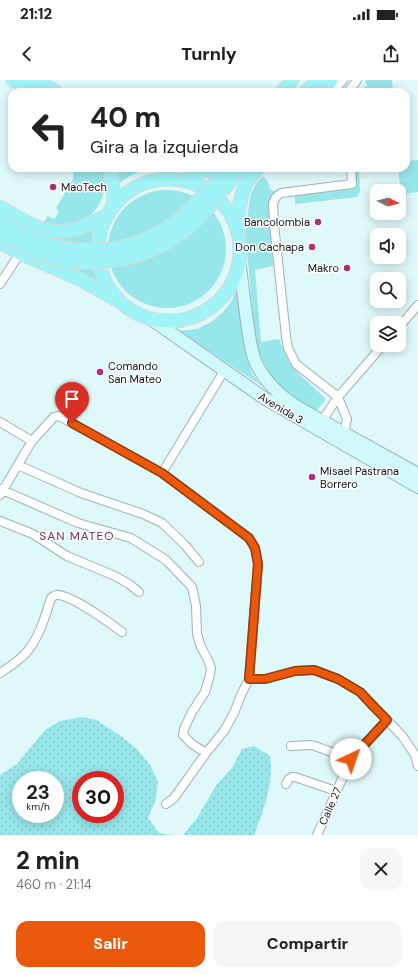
<!DOCTYPE html>
<html lang="es">
<meta charset="utf-8">
<style>
:root{--surface:#fff;--page:#f6f6f6;--text:#222;--muted:#767676;--accent:#ea580c}
body{margin:0;font-family:"DM Sans",sans-serif;background:var(--page);color:var(--text);height:100vh;display:flex;flex-direction:column;font-size:15px;white-space:nowrap}
*{box-sizing:border-box;margin:0}
p{font-size:13px;color:var(--muted)}
.icon{flex:none;width:22px;height:22px;fill:none;stroke:currentColor;stroke-width:2;stroke-linecap:round;stroke-linejoin:round}
.map{position:relative;height:755px;overflow:hidden}
.drawer{display:flex;flex-direction:column;background:var(--surface);flex:1}
.drawer>*{flex:none}
.banner{position:absolute;left:8px;top:8px;width:402px;height:84px;border-radius:12px;box-shadow:0 2px 10px #0003;background:#fff;color:var(--text);overflow:hidden}
.needle{width:26px;rotate:96deg}
.buttons{position:absolute;left:370px;top:104px;display:grid;gap:8px}
.buttons a{display:grid;place-items:center;width:36px;height:36px;border-radius:8px;background:var(--surface);box-shadow:0 2px 10px #0003;font-size:20px}
.speed{position:absolute;left:12px;top:691px;display:flex;gap:8px;font-size:20px;font-weight:700;text-align:center}
.speed>*{display:grid;place-content:center;width:52px;height:52px;border-radius:50%;background:var(--surface);box-shadow:0 2px 10px #0003;line-height:1}
.speed small{font-size:10px;font-weight:400}
.speed .limit{border:6px solid #d22;background:#fff;color:#111}
.pin{position:absolute;display:grid;place-items:center;width:34px;height:34px;color:#fff;margin:-41px -17px;border-radius:50% 50% 50% 0;rotate:-45deg;box-shadow:0 0 4px #0007}
.pin .icon{rotate:45deg}
.me{position:absolute;width:44px;margin:-22px;rotate:42deg;stroke-linejoin:round;filter:drop-shadow(0 0 3px #0008)}
.turn{display:flex;align-items:center;gap:14px;height:84px;padding:0 16px;font-size:18px}
.turn .icon{width:52px;height:52px;stroke-width:2.5}
.turn b{display:block;font-size:28px;line-height:34px}
.round{display:grid;place-items:center;flex:none;width:42px;height:42px;border-radius:12px;background:var(--page)}
.summary{display:flex;align-items:center;justify-content:space-between;height:68px;padding:0 16px}
h1{font-size:24px;font-weight:800;line-height:30px}
.action{display:flex;gap:8px;margin-top:auto;padding:8px 16px}
.action a{flex:1;height:46px;border-radius:12px;background:var(--accent);color:#fff;font-size:16px;font-weight:800;line-height:46px;text-align:center}
.action a+a{background:var(--page);color:var(--text)}
.status{display:flex;justify-content:space-between;align-items:center;height:28px;padding:0 20px;background:var(--surface);direction:ltr}
.status svg{height:11px;fill:currentColor}
header{display:flex;justify-content:space-between;align-items:center;height:52px;padding:0 16px;background:var(--surface);font-size:18px;font-weight:800}
.map>svg:first-child{display:block}
.grass{fill:url(#grass-dots);fill-rule:evenodd}
.green{fill:#97e6ea}
.lines{fill:none;stroke-linecap:round;stroke-linejoin:round}
.street-casing{stroke:#9cb3b4;stroke-width:10}
.secondary-casing{stroke:#9cb3b4;stroke-width:14}
.primary-casing{stroke:#d8d9d9;stroke-width:15}
.street{stroke:#fff;stroke-width:8}
.secondary{stroke:#d0f9fb;stroke-width:12}
.primary{stroke:#a0f3f7;stroke-width:13}
.primary-bridge-casing{stroke:#d8d9d9;stroke-width:15;stroke-linecap:butt}
.primary-bridge{stroke:#a0f3f7;stroke-width:13}
.route-casing{stroke:#983908;stroke-width:10}
.route{stroke:#ea580c;stroke-width:7}
.poi-dot{fill:#af2e7a;stroke:#fff;stroke-width:1.5}
.labels{text-anchor:middle;dominant-baseline:central;stroke-width:3;stroke-linejoin:round;paint-order:stroke}
.poi-label{font-size:11px;fill:#0b1414;stroke:#fff;text-anchor:start}
.street-label{font-size:11px;fill:#0b1414;stroke:#fff}
.neighbourhood-label{font-size:12px;letter-spacing:1px;fill:#703052;stroke:#fff}
</style>
<div class="status"><b>21:12</b><svg viewBox="0 0 49 12"><path d="M0 12V9h3v3zM5 12V6h3v6zM10 12V3h3v9zM15 12V0h3v12zM26 1h20v11H26zM47 4h2v5h-2z"/></svg></div>
<header><svg class="icon" aria-label="back" viewBox="0 0 24 24"><path d="M15 5l-7 7 7 7"/></svg>Turnly<svg class="icon" aria-label="share" viewBox="0 0 24 24"><path d="M12 15V3M7 8l5-5 5 5M5 13v7h14v-7"/></svg></header>
<div class="map">
<svg width="418" height="755" viewBox="0 0 418 755">
<defs>
<pattern id="grass-dots" width="8" height="8" patternUnits="userSpaceOnUse"><rect width="8" height="8" fill="#97e6ea"/><path d="M2 2h.1M6 6h.1" fill="none" stroke="#81c4c8" stroke-width="1.8" stroke-linecap="round"/></pattern>
</defs>
<rect width="100%" height="100%" fill="#dff8f9"/>
<!-- grass -->
<path class="grass" d="M82,637L96,640L118,654L136,668L150,685L158,702L156,719L148,738L159,753L172,755H0V695L17,684L45,650L60,641ZM21,700H55V734H21ZM81,700H115V734H81Z
M254,666L270,676C270,681 272,686 271,691C270,713 262,735 254,755H183L197,738L217,704L232,688L242,669Z"/>
<!-- green -->
<path class="green" d="M365,0H392L393,12H356L367,6Z
M418,80V112L401,114L398,88H406V81Z
M74,88H104C111,128 82,154 43,143L48,136L55,139L59,131L56,128L73,99Z
M119,88H148L152,90C139,91 128,95 119,104Z
M358,88H359L360,112L357,117L295,124V113L347,106V100Z
M263,96L268,101L270,109L280,115L269,126L273,186L255,190L261,262L279,259L289,282L299,294L326,319L313,335L272,299L256,266L245,151L251,113L257,102Z
M108 169a59 59 0 1 1 118 0a59 59 0 1 1-118 0Z
M93,146L92,156L93,169L96,191L101,200L98,205L34,170L42,153Z
M236,211L246,275L252,294L262,306L179,251L197,249L211,242L223,232L231,222Z"/>
<g class="lines">
<defs>
<path id="street" d="M333,12L343,0
M348,12L357,0
M0,204L20,173
M399,247L418,225
M338,317L296,284L288,268L286,256L274,144L273,123L276,117L281,113L352,104L351,88
M338,317L347,339L344,354
M322,341L338,317L383,265
M0,342L32,361
M18,385L81,413L143,434L162,443L185,465L199,482
M162,393L224,291
M0,409L78,443L131,458L166,480L192,507L196,526L197,554L201,567L208,580L211,588L210,595L205,612L192,632L184,649L183,655L192,664L206,673
M0,415L32,361L54,337L59,336L162,393L249,458L255,468L258,484L249,599L241,615L234,633L224,651L206,673L174,718L166,724
M0,441L33,454L67,476L115,496L129,504L139,512
M0,593C8,588 18,581 25,574C39,559 45,537 51,518C54,516 54,515 57,515C70,514 110,543 122,552
M249,599H265L295,591L314,590L338,599L360,612L373,625L403,657L415,675L418,686
M291,666L312,665L351,679
M286,704L289,699L292,697H295L336,711
M317,755L351,679L387,641"/>
<path id="secondary" d="M239,180C242,201 244,221 247,241C249,255 250,270 256,283C264,301 281,317 297,327L418,394
M151,239L264,318L418,407"/>
<path id="primary" d="M13,0L26,6L35,12
M36,0L56,12
M282,12L292,0
M306,12L317,0
M321,12L331,0
M111,88L114,126
M98 170a71 71 0 1 1 142 0a71 71 0 1 1-142 0Z
M184,101L211,88
M0,127C16,136 33,148 51,151C71,154 91,144 108,135
M237,149C239,134 239,117 246,104C249,98 254,93 258,88
M0,162L20,173L82,200L115,219"/>
</defs>
<!-- street casing -->
<use href="#street" class="street-casing"/>
<!-- secondary casing -->
<use href="#secondary" class="secondary-casing"/>
<!-- primary casing -->
<use href="#primary" class="primary-casing"/>
<!-- street -->
<use href="#street" class="street"/>
<!-- secondary -->
<use href="#secondary" class="secondary"/>
<!-- primary -->
<use href="#primary" class="primary"/>
<defs>
<path id="primary-bridge" d="M0,141C13,148 26,156 41,162C50,165 60,167 70,169C109,174 145,165 177,141C196,127 211,106 227,88
M0,154C13,160 25,167 38,173C84,191 145,182 184,151C206,133 223,110 241,88"/>
</defs>
<!-- primary-bridge casing -->
<use href="#primary-bridge" class="primary-bridge-casing"/>
<!-- primary-bridge -->
<use href="#primary-bridge" class="primary-bridge"/>
</g>
<g class="lines">
<defs>
<path id="route" d="M72,343L162,393L249,458L255,468L258,484L249,599H265L295,591L314,590L338,599L360,612L373,626L387,640L351,679"/>
</defs>
<!-- route casing -->
<use href="#route" class="route-casing"/>
<!-- route -->
<use href="#route" class="route"/>
</g>
<!-- markers -->
<g class="poi-dot">
<circle cx="53" cy="107" r="4"/>
<circle cx="318" cy="142" r="4"/>
<circle cx="312" cy="167" r="4"/>
<circle cx="347" cy="188" r="4"/>
<circle cx="100" cy="292" r="4"/>
<circle cx="312" cy="397" r="4"/>
</g>
<g class="labels">
<!-- poi labels -->
<g class="poi-label">
<text x="61" y="107">MaoTech</text>
<text x="310" y="142" text-anchor="end">Bancolombia</text>
<text x="304" y="167" text-anchor="end">Don Cachapa</text>
<text x="339" y="188" text-anchor="end">Makro</text>
<text x="108" y="286">Comando<tspan x="108" dy="13">San Mateo</tspan></text>
<text x="320" y="391">Misael Pastrana<tspan x="320" dy="13">Borrero</tspan></text>
</g>
<!-- street labels -->
<g class="street-label">
<text transform="translate(281 328) rotate(31)">Avenida 3</text>
<text transform="translate(330 726) rotate(-66)">Calle 27</text>
</g>
<!-- neighbourhood labels -->
<g class="neighbourhood-label">
<text x="77" y="456">SAN MATEO</text>
</g>
</g>
</svg>
<div class="buttons">
<a><svg class="needle" viewBox="-14 -14 28 28"><path d="M0-13l5 13h-10z" fill="#e53935"/><path d="M0 13l5-13h-10z" fill="#767676"/></svg></a>
<a><svg class="icon" aria-label="sound" viewBox="0 0 24 24"><path d="M4 9h4l5-4v14l-5-4H4zM17 9q2 3 0 6"/></svg></a>
<a><svg class="icon" aria-label="search" viewBox="0 0 24 24"><circle cx="10" cy="10" r="6"/><path d="M15 15l6 6"/></svg></a>
<a><svg class="icon" aria-label="layers" viewBox="0 0 24 24"><path d="M12 4l9 5-9 5-9-5zM3 14l9 5 9-5"/></svg></a>
</div>
<div class="speed"><div>23<small>km/h</small></div><div class="limit">30</div></div>
<div class="pin" style="left:72px;top:343px;background:#d93025"><svg class="icon" aria-label="arrive" viewBox="0 0 24 24"><path d="M6 21V4h12l-3 4 3 4H6"/></svg></div>
<svg class="me" style="left:351px;top:679px" viewBox="-20 -20 40 40"><circle r="19" fill="#fff"/><path d="M0-13L10 11 0 6-10 11z" fill="#ea580c"/></svg>
<div class="banner">
<div class="turn"><svg class="icon" aria-label="left" viewBox="0 0 24 24"><path d="M17 20v-9H6M10 6l-5 5 5 5"/></svg><div><b>40 m</b>Gira a la izquierda</div></div>
</div>
</div>
<section class="drawer">
<div class="summary"><div><h1>2 min</h1><p>460 m · 21:14</p></div><a class="round"><svg class="icon" aria-label="close" viewBox="0 0 24 24"><path d="M6 6l12 12M18 6L6 18"/></svg></a></div>
<div class="action"><a>Salir</a><a>Compartir</a></div>
</section>
